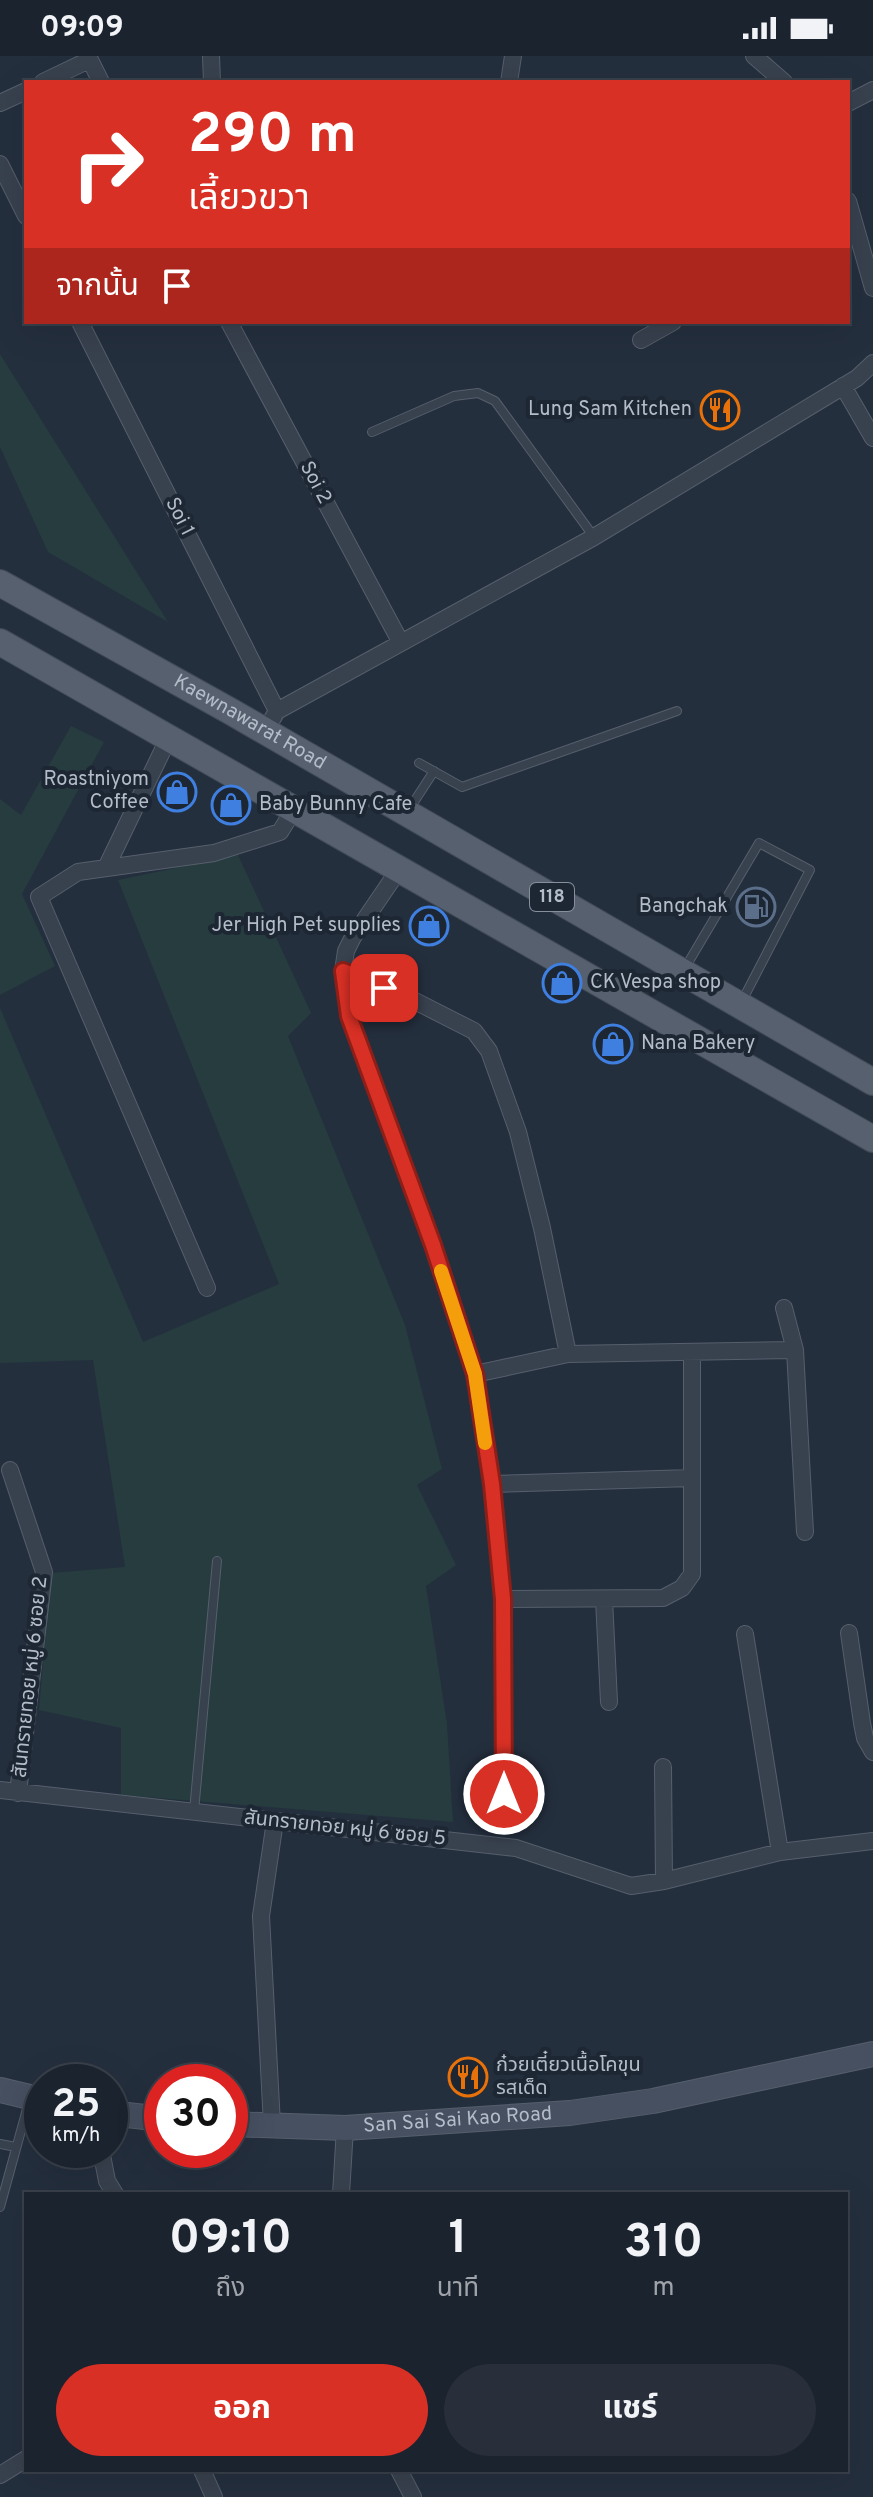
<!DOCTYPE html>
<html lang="th">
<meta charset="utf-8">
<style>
:root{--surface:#1b232e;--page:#282f3a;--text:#f1f3f6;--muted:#a0a4aa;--line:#39404a;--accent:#d93025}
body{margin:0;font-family:Overpass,"Noto Sans Thai",sans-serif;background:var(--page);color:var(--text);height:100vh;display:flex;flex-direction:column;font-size:30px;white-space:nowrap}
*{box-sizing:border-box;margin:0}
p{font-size:26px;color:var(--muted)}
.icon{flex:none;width:44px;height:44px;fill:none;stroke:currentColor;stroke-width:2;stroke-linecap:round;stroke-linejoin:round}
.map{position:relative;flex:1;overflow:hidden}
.side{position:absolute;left:24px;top:2136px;width:824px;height:280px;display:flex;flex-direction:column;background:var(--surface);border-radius:0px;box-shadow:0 8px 32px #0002,0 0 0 2px var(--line)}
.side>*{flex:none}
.guide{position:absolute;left:24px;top:24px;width:826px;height:244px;border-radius:0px;box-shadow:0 8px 32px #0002,0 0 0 2px var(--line);background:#d93025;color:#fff;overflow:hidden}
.speed{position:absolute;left:24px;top:2008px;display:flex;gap:16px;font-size:40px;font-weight:700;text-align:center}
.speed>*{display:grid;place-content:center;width:104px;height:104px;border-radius:50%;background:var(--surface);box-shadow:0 8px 32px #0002,0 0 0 2px var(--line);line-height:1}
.speed small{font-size:20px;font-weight:400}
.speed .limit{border:12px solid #d22;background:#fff;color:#111}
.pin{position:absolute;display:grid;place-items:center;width:68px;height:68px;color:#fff;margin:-34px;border-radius:16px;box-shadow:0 4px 12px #0006}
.me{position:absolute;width:88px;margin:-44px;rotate:0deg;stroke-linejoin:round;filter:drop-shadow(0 0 6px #0008)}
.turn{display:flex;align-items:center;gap:28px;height:168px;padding:0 32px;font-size:36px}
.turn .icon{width:104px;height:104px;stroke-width:2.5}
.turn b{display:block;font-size:56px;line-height:68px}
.then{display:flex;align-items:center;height:76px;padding:0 32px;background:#0003;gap:16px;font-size:30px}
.eta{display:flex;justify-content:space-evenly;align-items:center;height:136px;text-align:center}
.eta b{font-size:48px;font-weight:700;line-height:56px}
.cta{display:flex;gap:16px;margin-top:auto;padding:16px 32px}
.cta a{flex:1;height:92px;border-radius:48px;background:var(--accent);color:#fff;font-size:32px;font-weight:700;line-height:92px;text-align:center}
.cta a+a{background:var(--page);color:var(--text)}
.status{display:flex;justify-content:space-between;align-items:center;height:56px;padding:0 40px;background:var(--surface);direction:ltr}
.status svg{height:22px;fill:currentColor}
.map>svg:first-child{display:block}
.green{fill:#263c3f}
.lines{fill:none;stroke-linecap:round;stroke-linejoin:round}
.service-casing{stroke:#565f6c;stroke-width:10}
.minor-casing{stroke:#565f6c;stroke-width:18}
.secondary-casing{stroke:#565f6c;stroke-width:26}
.primary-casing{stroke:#414a57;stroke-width:28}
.service{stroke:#38414e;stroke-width:8}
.minor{stroke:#38414e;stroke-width:16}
.secondary{stroke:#465061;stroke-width:24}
.primary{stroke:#56606e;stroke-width:26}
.route-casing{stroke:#8d1f18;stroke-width:20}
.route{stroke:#d93025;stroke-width:14}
.slow{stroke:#f59e0b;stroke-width:14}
.labels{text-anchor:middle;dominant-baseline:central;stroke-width:8;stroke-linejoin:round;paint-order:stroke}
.shield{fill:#1d2633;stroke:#878f9c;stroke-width:2}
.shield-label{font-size:18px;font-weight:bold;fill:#b4bcc9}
.poi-label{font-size:20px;fill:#b4bcc9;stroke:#1d2633;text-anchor:end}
.street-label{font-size:20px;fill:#b4bcc9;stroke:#1d2633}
</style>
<div class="status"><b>09:09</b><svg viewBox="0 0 49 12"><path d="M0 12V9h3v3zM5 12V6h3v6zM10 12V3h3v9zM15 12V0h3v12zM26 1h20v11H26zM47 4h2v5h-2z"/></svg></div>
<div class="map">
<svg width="873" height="2441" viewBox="0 0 873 2441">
<rect width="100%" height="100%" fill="#242f3e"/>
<!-- green -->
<path class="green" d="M0,298L168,566L48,496L0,391Z
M71,670L104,686L22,838L55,910L0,939V743L21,759Z
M238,799L311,957L288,980L405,1269L442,1413L417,1429L456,1509L426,1530L447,1668L453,1766L121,1739V1672L39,1654L51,1517L125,1511L93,1304L0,1307V952L143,1286L279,1228L118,824Z"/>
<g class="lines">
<defs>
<path id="service" d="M372,376L454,340L478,337L495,345L594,481
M419,707L462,731L677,655
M408,755L434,715
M685,912L759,787L810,814L742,945
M194,1755L217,1505
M0,2088L16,2091
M0,2151L30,2042"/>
<path id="minor" d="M88,0L101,26
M211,0L212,26
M754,0L784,26
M43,26L89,4
M509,26L513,0
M0,47L26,35
M848,47L873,34
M0,108L26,160
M848,145L873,232
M80,266L277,655
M229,266L401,587
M641,284L673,266
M843,330L873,382
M265,675L277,655L594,481L857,322L873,307
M106,812L169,681
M400,812L353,881L346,895L343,915L349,960L433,1189L475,1318L492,1428L503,1543L504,1738
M343,915L405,940L474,975L489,995L518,1076L542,1172L568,1298
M207,1232L39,841L78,816L214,797L280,776L295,752
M784,1252L795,1294L805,1476
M475,1318L568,1298L795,1294
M10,1414L44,1516L18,1737
M492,1428L692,1422
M503,1543L663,1542L682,1532L692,1518V1296
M604,1543L609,1646
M849,1577L862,1667L865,1682L873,1696
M745,1578L780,1796
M663,1711L664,1825
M0,1734L516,1792L631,1830L664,1825L780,1796L873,1785
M272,2069L261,1860L275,1765
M101,2094L107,2125L115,2138
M341,2138L345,2072
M202,2414L214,2441
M399,2414L413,2441
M0,2419L26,2403"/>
<g id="secondary">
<path d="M0,2034L42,2044"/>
<path d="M110,2057L162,2063"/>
<path id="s1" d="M230,2068L345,2072L570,2057L653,2045L873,1998"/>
</g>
<g id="primary">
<path id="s2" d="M0,527L230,655L873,1026"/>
<path d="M0,586L873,1083"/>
</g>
</defs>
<!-- service casing -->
<use href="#service" class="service-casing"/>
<!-- minor casing -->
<use href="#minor" class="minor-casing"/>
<!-- secondary casing -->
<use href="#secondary" class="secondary-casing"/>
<!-- primary casing -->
<use href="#primary" class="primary-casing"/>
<!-- service -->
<use href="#service" class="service"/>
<!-- minor -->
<use href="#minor" class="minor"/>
<!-- secondary -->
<use href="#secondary" class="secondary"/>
<!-- primary -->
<use href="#primary" class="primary"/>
</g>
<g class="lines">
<defs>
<path id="route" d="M384,932L343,915L349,960L433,1189L475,1318L492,1428L503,1543L504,1738"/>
</defs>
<!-- route casing -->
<use href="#route" class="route-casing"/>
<!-- route -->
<use href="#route" class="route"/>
<!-- slow -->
<path class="slow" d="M441,1215L475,1318L485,1387"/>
</g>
<!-- icons -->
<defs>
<symbol id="restaurant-ring" viewBox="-11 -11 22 22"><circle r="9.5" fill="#1d2633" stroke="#e8710a" stroke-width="1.5"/><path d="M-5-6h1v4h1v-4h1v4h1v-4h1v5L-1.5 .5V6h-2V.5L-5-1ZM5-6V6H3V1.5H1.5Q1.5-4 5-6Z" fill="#e8710a"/></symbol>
<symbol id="shop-ring" viewBox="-11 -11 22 22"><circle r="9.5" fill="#1d2633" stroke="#3f7fe0" stroke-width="1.5"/><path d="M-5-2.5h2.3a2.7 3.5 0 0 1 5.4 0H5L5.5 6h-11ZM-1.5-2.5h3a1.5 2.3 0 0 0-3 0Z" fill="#3f7fe0"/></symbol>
<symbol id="fuel-ring" viewBox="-11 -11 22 22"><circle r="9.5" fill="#1d2633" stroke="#5c6f8a" stroke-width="1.5"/><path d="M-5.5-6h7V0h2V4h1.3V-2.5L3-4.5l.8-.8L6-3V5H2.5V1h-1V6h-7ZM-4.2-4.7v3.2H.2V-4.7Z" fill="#5c6f8a"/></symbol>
</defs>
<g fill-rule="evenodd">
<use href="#restaurant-ring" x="698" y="332" width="44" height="44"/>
<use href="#shop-ring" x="155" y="714" width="44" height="44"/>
<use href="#shop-ring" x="209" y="727" width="44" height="44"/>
<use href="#fuel-ring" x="734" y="829" width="44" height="44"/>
<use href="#shop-ring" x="407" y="848" width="44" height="44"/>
<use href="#shop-ring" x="540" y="905" width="44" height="44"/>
<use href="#shop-ring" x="591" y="966" width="44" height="44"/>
<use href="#restaurant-ring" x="446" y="1999" width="44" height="44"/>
</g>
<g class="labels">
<!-- shield labels -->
<rect class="shield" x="530" y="827" width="44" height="28" rx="6"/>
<g class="shield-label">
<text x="552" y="841">118</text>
</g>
<!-- poi labels -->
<g class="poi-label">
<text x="692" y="354">Lung Sam Kitchen</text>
<text x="149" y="724">Roastniyom<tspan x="149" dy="23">Coffee</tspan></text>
<text x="259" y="749" text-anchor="start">Baby Bunny Cafe</text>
<text x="728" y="851">Bangchak</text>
<text x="401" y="870">Jer High Pet supplies</text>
<text x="590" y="927" text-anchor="start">CK Vespa shop</text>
<text x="641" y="988" text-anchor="start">Nana Bakery</text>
<text x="496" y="2010" text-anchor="start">ก๋วยเตี๋ยวเนื้อโคขุน<tspan x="496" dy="23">รสเด็ด</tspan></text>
</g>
<!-- street labels -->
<g class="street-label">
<text transform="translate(315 427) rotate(62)">Soi 2</text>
<text transform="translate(179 461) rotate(63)">Soi 1</text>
<text stroke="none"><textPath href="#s2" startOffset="286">Kaewnawarat Road</textPath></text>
<text transform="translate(31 1621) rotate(-84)">สันทรายทอย หมู่ 6 ซอย 2</text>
<text transform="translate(345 1773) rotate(6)">สันทรายทอย หมู่ 6 ซอย 5</text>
<text stroke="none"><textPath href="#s1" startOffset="228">San Sai Sai Kao Road</textPath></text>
</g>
</g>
</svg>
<div class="speed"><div>25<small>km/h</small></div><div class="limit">30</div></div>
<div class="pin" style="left:384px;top:932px;background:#d93025"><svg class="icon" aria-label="arrive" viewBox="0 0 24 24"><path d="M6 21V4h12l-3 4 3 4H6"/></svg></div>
<svg class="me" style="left:504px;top:1738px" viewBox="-20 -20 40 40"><circle r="17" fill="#d93025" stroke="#fff" stroke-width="3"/><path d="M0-11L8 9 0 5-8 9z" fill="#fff"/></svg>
<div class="guide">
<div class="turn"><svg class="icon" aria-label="right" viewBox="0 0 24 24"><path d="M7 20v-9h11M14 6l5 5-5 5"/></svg><div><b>290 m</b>เลี้ยวขวา</div></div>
<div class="then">จากนั้น<svg class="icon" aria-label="arrive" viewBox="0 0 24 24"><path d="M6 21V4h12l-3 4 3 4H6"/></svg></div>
</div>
<section class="side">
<div class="eta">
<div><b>09:10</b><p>ถึง</p></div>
<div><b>1</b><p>นาที</p></div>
<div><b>310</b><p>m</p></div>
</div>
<div class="cta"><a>ออก</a><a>แชร์</a></div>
</section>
</div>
